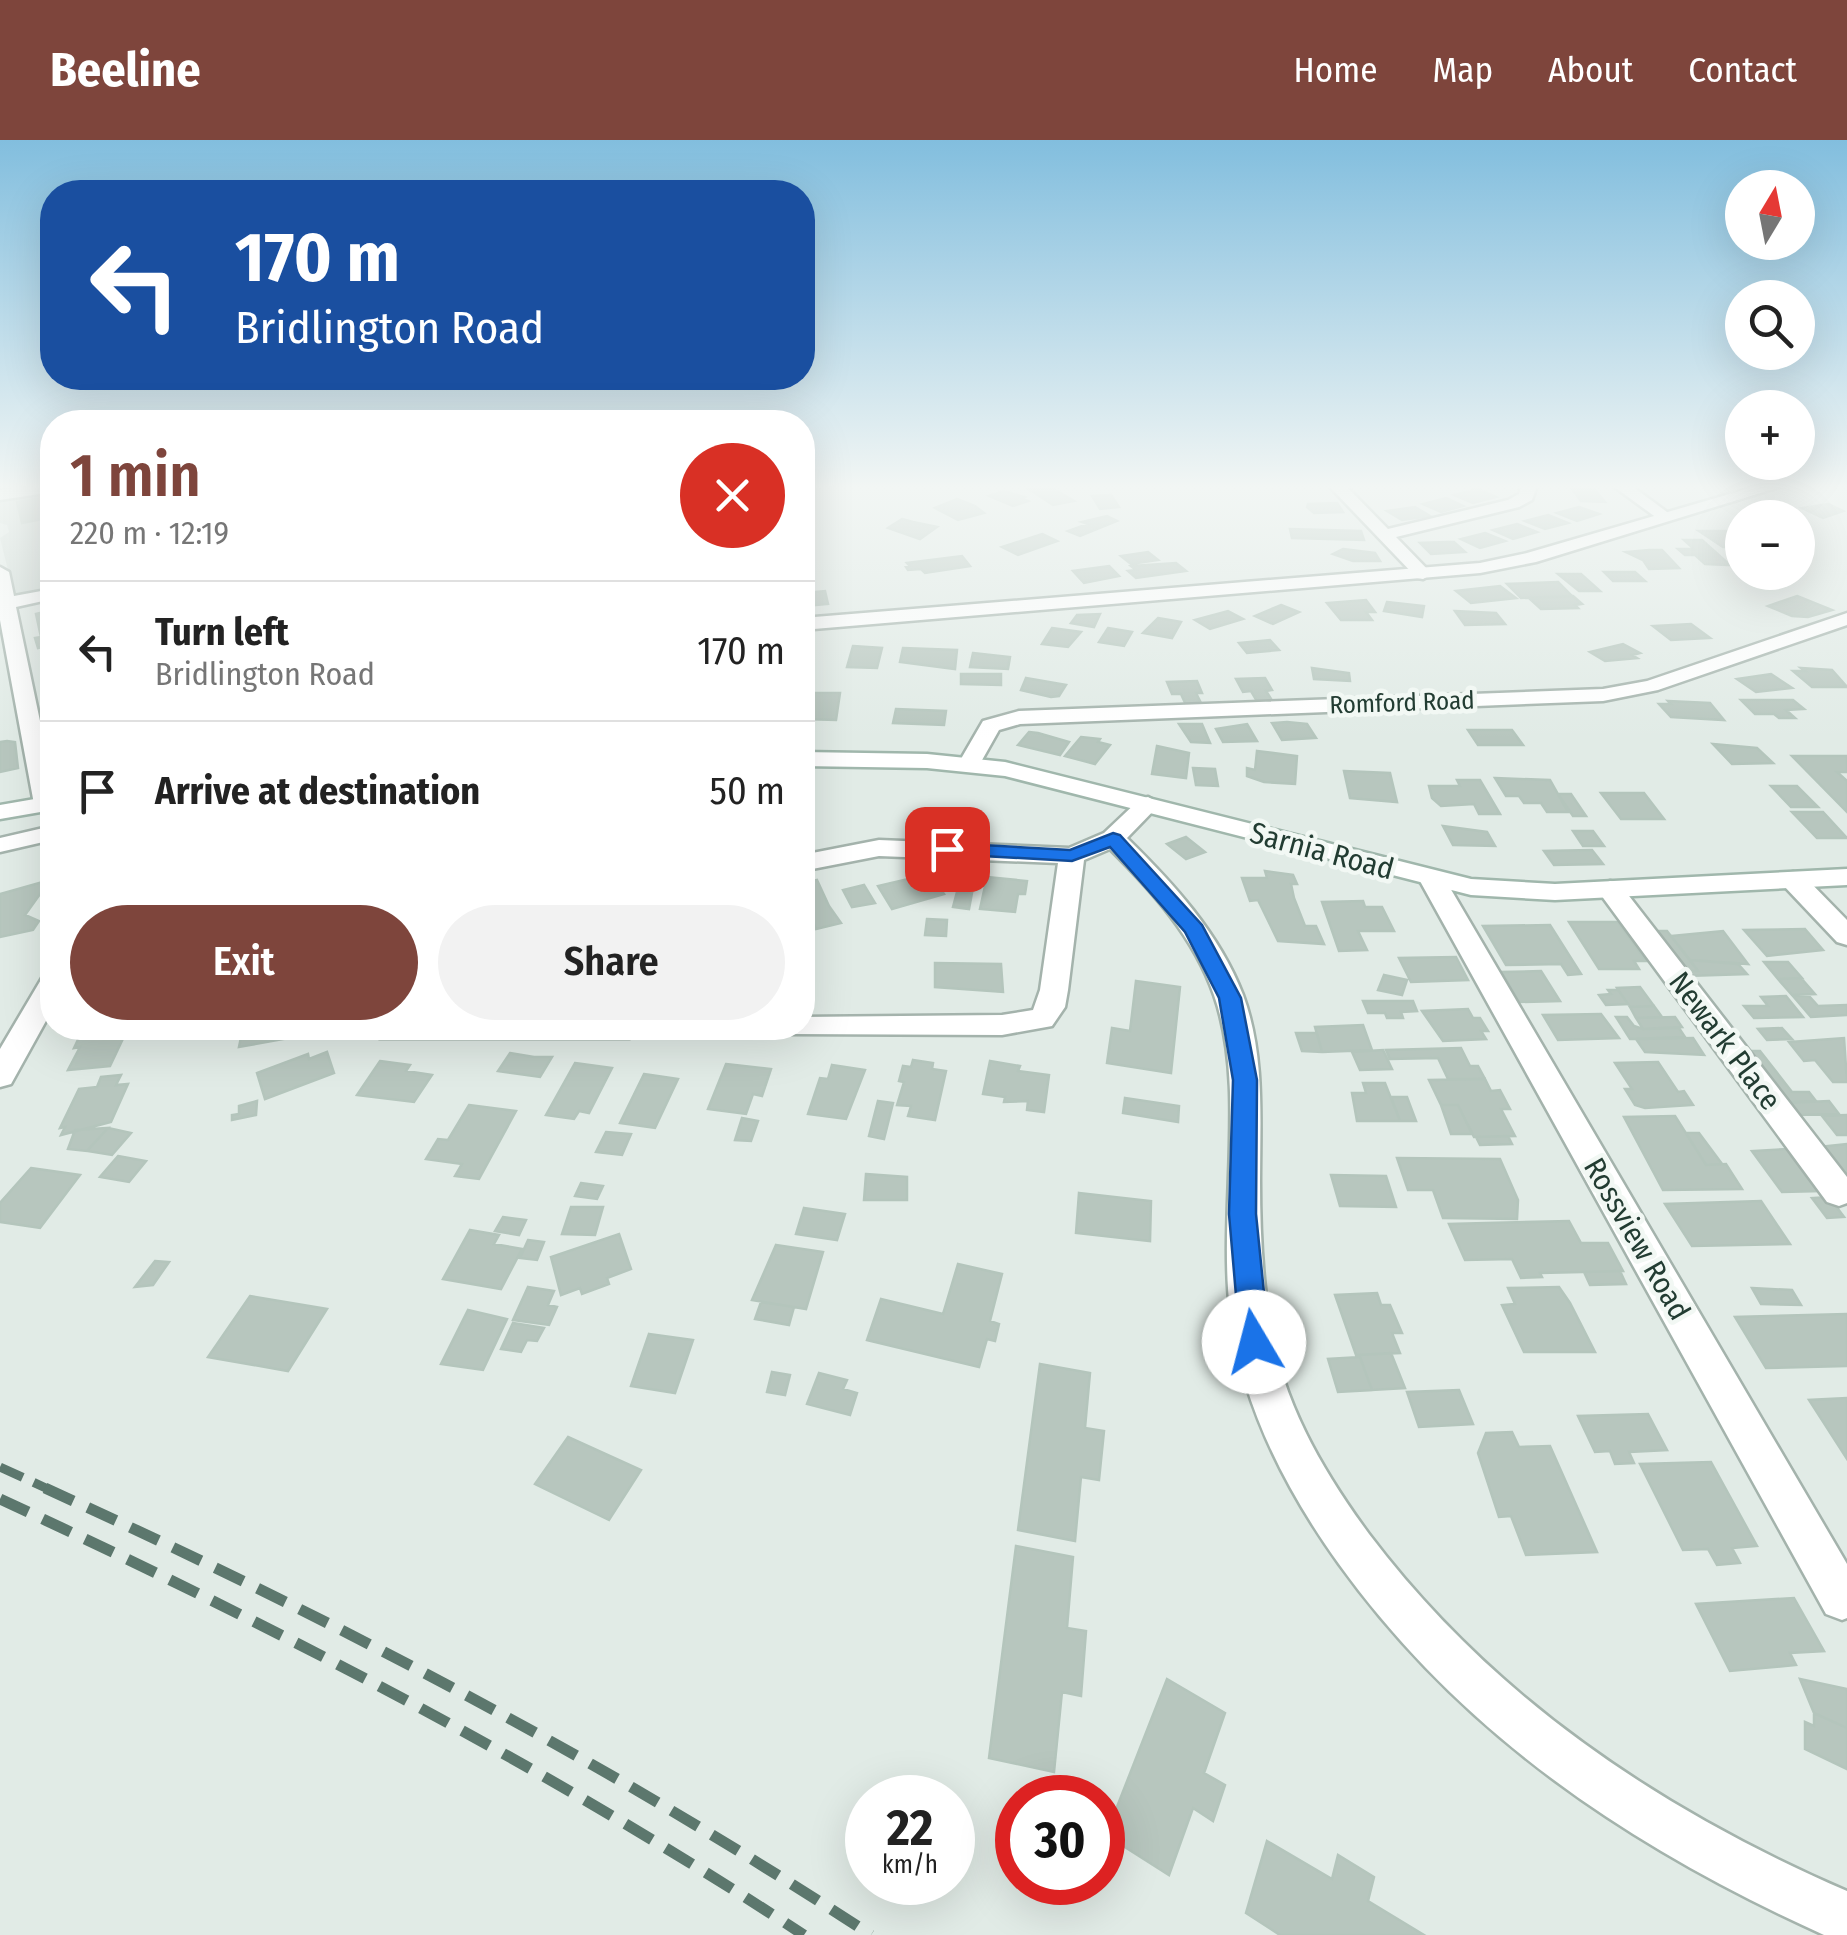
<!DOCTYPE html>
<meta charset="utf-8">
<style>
:root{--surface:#fff;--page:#f2f2f2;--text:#222;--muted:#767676;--line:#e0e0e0;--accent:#7e453c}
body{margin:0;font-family:"Fira Sans Condensed",sans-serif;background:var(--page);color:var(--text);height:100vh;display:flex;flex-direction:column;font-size:38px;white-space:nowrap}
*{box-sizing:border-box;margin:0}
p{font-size:32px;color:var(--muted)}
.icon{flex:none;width:55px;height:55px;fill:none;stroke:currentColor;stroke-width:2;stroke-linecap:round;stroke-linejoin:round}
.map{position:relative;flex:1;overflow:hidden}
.drawer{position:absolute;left:40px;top:270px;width:775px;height:630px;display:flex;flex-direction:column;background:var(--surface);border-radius:40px;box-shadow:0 10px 40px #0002}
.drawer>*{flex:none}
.guide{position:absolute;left:40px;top:40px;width:775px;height:210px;border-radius:40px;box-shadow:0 10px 40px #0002;background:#1a4fa0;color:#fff;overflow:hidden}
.needle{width:65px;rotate:10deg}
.tools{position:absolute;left:1725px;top:30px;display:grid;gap:20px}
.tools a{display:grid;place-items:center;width:90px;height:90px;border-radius:50%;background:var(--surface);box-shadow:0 10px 40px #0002;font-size:50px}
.speed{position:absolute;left:845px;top:1635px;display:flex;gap:20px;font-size:50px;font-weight:700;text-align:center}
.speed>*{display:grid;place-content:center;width:130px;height:130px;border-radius:50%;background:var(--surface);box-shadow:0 10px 40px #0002;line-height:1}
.speed small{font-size:25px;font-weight:400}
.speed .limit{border:15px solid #d22;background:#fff;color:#111}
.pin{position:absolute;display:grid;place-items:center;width:85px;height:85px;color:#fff;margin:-42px;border-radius:20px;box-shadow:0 5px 15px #0006}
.me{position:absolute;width:110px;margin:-55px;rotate:352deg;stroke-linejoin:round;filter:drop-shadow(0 0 8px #0008)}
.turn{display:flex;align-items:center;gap:35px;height:210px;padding:0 30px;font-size:45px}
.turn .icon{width:130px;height:130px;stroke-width:2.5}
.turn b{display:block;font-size:70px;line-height:85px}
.round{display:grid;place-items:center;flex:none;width:105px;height:105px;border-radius:52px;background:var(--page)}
.overview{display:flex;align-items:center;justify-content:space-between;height:170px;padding:0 30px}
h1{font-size:60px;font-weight:600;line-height:75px;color:var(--accent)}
.cta{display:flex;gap:20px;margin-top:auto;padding:20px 30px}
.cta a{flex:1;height:115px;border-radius:60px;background:var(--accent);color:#fff;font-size:40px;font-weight:600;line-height:115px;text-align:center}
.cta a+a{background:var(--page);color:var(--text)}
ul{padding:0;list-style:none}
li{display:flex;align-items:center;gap:30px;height:140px;padding:0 30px;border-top:2px solid var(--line)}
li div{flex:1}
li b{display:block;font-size:38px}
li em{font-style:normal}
header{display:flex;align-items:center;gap:60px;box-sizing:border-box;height:140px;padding:0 50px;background:var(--accent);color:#fff}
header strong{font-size:48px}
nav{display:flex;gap:55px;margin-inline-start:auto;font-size:35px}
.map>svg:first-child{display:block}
.built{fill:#cfdbd5}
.building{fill:#b7c6be;stroke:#b4c5bc;stroke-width:2.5}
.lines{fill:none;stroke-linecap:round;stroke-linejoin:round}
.minor-casing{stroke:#a4b3ac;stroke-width:5}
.tertiary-casing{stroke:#a4b3ac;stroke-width:5}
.secondary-casing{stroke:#a0b7ac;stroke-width:5}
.minor{fill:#fff;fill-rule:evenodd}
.tertiary{fill:#fff;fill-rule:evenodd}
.secondary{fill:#fff;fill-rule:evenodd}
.rail-far1{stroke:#5c776d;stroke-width:9;stroke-dasharray:25 12;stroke-linecap:butt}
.rail{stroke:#5c776d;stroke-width:11;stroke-dasharray:31 16;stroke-linecap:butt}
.route{fill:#1a73e8;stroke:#114b97;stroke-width:2.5}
.labels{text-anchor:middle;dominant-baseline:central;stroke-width:9;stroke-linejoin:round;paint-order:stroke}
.far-street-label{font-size:25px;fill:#223c32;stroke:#f2f8f4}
.street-label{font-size:30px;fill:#223c32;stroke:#f2f8f4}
</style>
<header>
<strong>Beeline</strong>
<nav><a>Home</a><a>Map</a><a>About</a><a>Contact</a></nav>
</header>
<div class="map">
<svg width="1847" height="1795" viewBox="0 0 1847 1795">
<rect width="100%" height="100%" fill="#e1ebe6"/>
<!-- built -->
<path class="built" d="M52,352V451L15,458L0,398L9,392L7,385L0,383V360Z"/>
<!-- building -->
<path class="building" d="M1048,346L1064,355L1074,361L1053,365L1027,348Z
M1477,349L1496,357L1473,363L1454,355Z
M1572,349L1595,350L1605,362L1581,361Z
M1004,351L1024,357L1021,358L1028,361L1013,366L989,356Z
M1111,355L1119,367L1100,369L1092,356Z
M52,356V377L22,383L17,362Z
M1446,358L1463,366L1441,372L1423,364Z
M957,359L975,366L984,373L958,380L935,368Z
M1337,363L1343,372L1314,373L1307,367L1308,364Z
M1828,364L1843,371L1823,378L1802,368Z
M1415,367L1430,376L1402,380L1387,371Z
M1579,367L1599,374L1577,381L1557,373Z
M1548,375L1568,383L1545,389L1525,381Z
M1107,376L1117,381L1080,396L1068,391L1088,384L1082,382Z
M902,379L913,382L937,387L920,399L888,388Z
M1517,384L1537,392L1513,399L1493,390Z
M1290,389L1361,391L1364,400L1292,398Z
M1699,391H1726L1734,398H1728L1731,400H1742V407H1723Z
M1485,393L1505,401L1480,408L1461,399Z
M1042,394L1057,401L1018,415L1002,407Z
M1684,400H1702L1730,425L1705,424L1696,416L1704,415H1685L1678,409H1694Z
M1447,402H1454L1465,412L1431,414L1420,403Z
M1343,409L1375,413L1380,421H1353L1333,414Z
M1649,410H1662L1679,428L1649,429L1643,420L1626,412Z
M1148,412L1158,420L1131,424L1121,416Z
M962,416L970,426L925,433L921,429L908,430L906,427L910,426L907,423Z
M1176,423L1186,431L1136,438L1128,431L1136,430L1131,426Z
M1109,426L1119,436L1084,443L1073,431Z
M1604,432H1635L1645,441H1613Z
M1558,434H1581L1600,451H1579Z
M1558,442L1572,456L1521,458L1507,444Z
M1500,446L1516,458L1471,463L1456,451Z
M825,451L828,464L806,466L803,453Z
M1573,456L1582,464L1575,465L1578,468L1541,469L1530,459Z
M1797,456L1832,470L1808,477L1792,476L1768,466Z
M1366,460L1375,472H1366L1372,480H1341L1327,463Z
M1387,462L1424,466L1422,477L1384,471Z
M1281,465L1299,472L1273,484L1255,476Z
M52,470V505L38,508L35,498L41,497L36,474Z
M1228,471L1243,479L1210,489L1195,480Z
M1455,471L1496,473L1505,484L1465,485Z
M1100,474L1094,487L1071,483L1077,475Z
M1158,478L1181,482L1172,498L1143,493Z
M1691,484L1710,498L1671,500L1653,486Z
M1052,488L1081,492L1068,507L1042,504Z
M1108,488L1132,492L1124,506L1099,502Z
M1270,500L1279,510L1247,513L1239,503Z
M1623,504L1640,513L1632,515L1637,518L1605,521L1590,512Z
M853,506L882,508L877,528L847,527Z
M903,508L957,510L955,529L900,522Z
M973,513L1010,517L1008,529L970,527Z
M1312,528L1349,533L1350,541L1314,539Z
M1801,528L1832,530L1847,547H1812L1793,531H1805Z
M961,534H1001V545L961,544Z
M1771,534L1792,548L1756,552L1737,539Z
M1026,538L1066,545L1059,556L1051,557L1021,550Z
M1265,538L1272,550L1266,551L1273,562L1258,563L1251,551L1243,552L1236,539Z
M1197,541L1202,553H1196L1202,565H1186L1181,554H1172L1167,542Z
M802,553H840L836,580L802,579Z
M1741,560H1793L1804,569L1786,570L1795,578H1779L1774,574H1755Z
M1668,561L1710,563L1724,580L1671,577L1659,564H1671Z
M896,569L946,571L944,585L893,583Z
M1287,582L1307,584L1316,598L1282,600L1272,583Z
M1179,584H1202L1210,603L1191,602Z
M1247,584L1257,601L1223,602L1216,589Z
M1468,590H1512L1523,605H1478Z
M1029,592L1038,593L1069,602L1060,615L1018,605Z
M1081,597L1100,599L1098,602L1110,605L1095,624L1065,616Z
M7,601L15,602L18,628L0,632V602Z
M1713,604L1757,608L1773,623L1732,624Z
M1157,606L1189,613L1186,638L1152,634Z
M1257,611L1297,616L1295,644L1264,642L1247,636V628L1255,630Z
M1792,616H1847V632H1837L1847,641V672Z
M1193,628L1215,629L1218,646L1196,645Z
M1344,631L1390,633L1397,662L1350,658Z
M1495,638L1550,640L1568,672H1547L1541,663H1524L1519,656H1506Z
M1457,640H1480L1500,674H1479L1474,664L1441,666L1432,658L1429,646H1460Z
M1771,646H1797L1818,667H1791Z
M1601,653H1644L1664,679H1621Z
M1558,654H1571L1586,676H1573Z
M1792,672H1823L1847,698H1817Z
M1443,686L1487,692L1495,706L1453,705Z
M1573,691H1593L1604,706H1583Z
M1186,697L1205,712L1186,719L1167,704Z
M1592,710L1603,724L1554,725L1544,711Z
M1265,731L1293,735L1297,744H1291L1294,758L1305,786H1316L1324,804L1278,801L1258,760L1250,761L1242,738H1267Z
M930,734L944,754L892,769L878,746Z
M987,737L1027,741L1025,754H1018L1015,772L980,769Z
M50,740L25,775L39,781L33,790L0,797V754Z
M817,740L829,766L841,783L816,789L808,770H811L810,766L802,767V743Z
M864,745L875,763L852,767L843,750Z
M957,752L972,753L969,769L953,767Z
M1363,761L1365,767H1382L1394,791H1358L1367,810L1339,811L1322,762Z
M927,779L947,780L946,796L925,795Z
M1569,782H1618L1646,821H1634L1639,829H1599Z
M1550,785L1581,834L1568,835L1561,824L1506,825L1483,786Z
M1805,789L1823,810L1767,816L1744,790Z
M1652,791H1667L1698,831H1682Z
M1723,791L1748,824L1690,820L1671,796Z
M1456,817L1468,840L1411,842L1399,818Z
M1690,820L1738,824L1747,834L1686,836L1682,831H1698Z
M1764,822H1788L1802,838L1778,839Z
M935,823L1001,824L1003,852L935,847Z
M1541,831L1560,861L1519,862L1502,832Z
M1384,835L1407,840L1402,855L1378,850Z
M1801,838L1815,854L1792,855L1778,839Z
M1136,841L1180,847L1171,933L1107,923L1112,888L1130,891Z
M1640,847L1654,866L1630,867L1617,848Z
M1608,850H1618L1628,864L1606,865L1599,855L1611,854Z
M1786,856L1803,877L1754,878L1744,866H1768L1761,857Z
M1793,856H1809L1818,866L1847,865V875L1811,877Z
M1363,861H1413L1417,871L1401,872L1403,878H1387L1385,873H1368Z
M1654,866L1662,877L1636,878L1630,867Z
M1468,869L1473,878H1480L1488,891H1481L1486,899L1443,901L1422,871Z
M1601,874L1619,898L1558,900L1543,875Z
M1616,877H1627L1634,886L1643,889L1679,888L1685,897L1630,899Z
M1675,877L1682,887L1643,889L1636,878Z
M1363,885L1372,910L1322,912L1315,887Z
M128,888L110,926L68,930L80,907L74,908L83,889Z
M243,888H318L317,893L239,907Z
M1782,888L1792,899L1767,900L1758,889Z
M1296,893H1317L1322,912L1302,911Z
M1693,898L1704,915L1645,912L1636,899Z
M1844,898L1847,942H1833L1815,920L1804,921L1789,902Z
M1461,908L1470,926H1478L1485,939H1448L1438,918L1390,919L1386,910Z
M1383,910L1392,929L1360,930L1352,912Z
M1745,911H1760L1792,952H1809L1816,961L1784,962Z
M327,912L334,933L265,959L257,933L308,914L309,919Z
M510,913L534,917H552L540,937L498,931Z
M913,920L933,923L932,929L946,931L935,980L908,976L911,966L897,965L904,942L899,941L903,926L911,927Z
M380,921L410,925L406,931L432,935L414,962L357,955Z
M990,921L1020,926L1018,931L1049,935L1044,972L1027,970L1028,961L1004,962L1005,957L983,954Z
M1658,922L1678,952L1684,951L1693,965L1645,968L1635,965L1625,949H1632L1615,923Z
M575,923L612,928L589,973L579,971L574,979L546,975Z
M726,924L771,929L762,956L753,954L746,974L708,969Z
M832,925L865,930L846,979L808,974L820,938L828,939Z
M644,934L678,939L655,988L620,983Z
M121,935L116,945L128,944L111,982L61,995L65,987L60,988L79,949L97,947L101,937Z
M1485,939L1491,951L1500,950L1510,969H1501L1515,996L1474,997L1458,965H1441L1429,940Z
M1363,943H1385L1400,981H1357L1352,953H1366Z
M1391,957H1407L1416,981H1400Z
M1125,958L1179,966L1178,982L1123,973Z
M257,961L256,975L232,980V975L239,974V966Z
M878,961L893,963L884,999L869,996Z
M1829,961L1839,974L1796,975L1786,963Z
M469,965L516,971L479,1039L455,1036L462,1024L426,1019L438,999L448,1000Z
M1441,965H1458L1472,994H1451Z
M1847,975V995H1837L1822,976Z
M1675,976L1706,1025L1726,1024L1742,1049L1663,1050L1624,977Z
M742,978L758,981L751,1001L735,1000Z
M108,988L87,1011L68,1009L75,990Z
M108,988L131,993L112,1015L87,1011Z
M606,992L631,994L622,1015L596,1012Z
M1686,993H1699L1722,1024L1706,1025Z
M1508,996L1512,1004L1480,1005L1476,997Z
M1847,1004V1035L1819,1007Z
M1788,1009L1820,1051L1782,1052L1752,1011Z
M118,1016L146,1021L129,1042L100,1037Z
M1397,1018L1500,1019L1518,1060L1517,1079L1443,1078L1433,1050H1408Z
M31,1028L80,1035L40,1088L0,1082V1063Z
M866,1034L907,1037V1060H864Z
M1331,1035L1386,1036L1396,1067L1340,1066Z
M581,1043L603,1046L597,1059L575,1056Z
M1079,1053L1151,1061L1150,1101L1076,1093Z
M1829,1057L1844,1077L1827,1078L1812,1058Z
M1761,1061L1790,1104L1692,1106L1665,1064Z
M571,1067H603L595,1095L562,1094Z
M804,1068L845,1074L837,1100L796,1094Z
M503,1077L526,1080L519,1095L495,1091Z
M1569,1081L1581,1103H1608L1623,1131L1540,1133L1542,1137L1521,1138L1512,1119L1465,1120L1449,1084Z
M470,1090L499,1095L494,1104L522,1109L501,1149L443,1139Z
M619,1094L631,1129L607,1138L609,1144L582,1154L580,1148L561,1155L551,1117Z
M528,1100L544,1102L537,1120L520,1118Z
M776,1105L823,1112L806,1169L752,1160Z
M155,1121L169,1122L153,1145L135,1147Z
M958,1124L1002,1134L990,1181L999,1184L995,1201L987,1199L979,1227L867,1200L881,1159L943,1174Z
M1620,1131L1626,1144L1590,1145L1584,1132Z
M528,1147L554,1151L548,1165L557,1167L549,1185L513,1180Z
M1559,1147L1570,1163L1595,1212H1524L1502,1165L1515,1164L1508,1148Z
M1752,1148L1792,1150L1801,1165L1761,1164Z
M1377,1153L1381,1165H1390L1402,1193H1392L1400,1213L1356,1215L1335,1155Z
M250,1156L327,1169L288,1231L208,1217Z
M761,1162L794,1167L789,1185L755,1179Z
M468,1170L507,1179L483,1230L441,1224Z
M1847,1174V1226L1766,1228L1735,1177Z
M513,1183L544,1188L537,1201L527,1200L521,1212L501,1209Z
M649,1194L693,1200L675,1253L631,1246Z
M1391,1213L1405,1248L1372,1250L1359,1215Z
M1360,1217L1372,1250L1338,1252L1328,1219Z
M1040,1224L1090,1233L1085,1288L1104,1291L1099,1340L1081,1337L1075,1401L1018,1390Z
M772,1232L790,1235L785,1255L767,1252Z
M819,1233L847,1240L843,1249L857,1253L850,1275L807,1264Z
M1459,1250L1473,1284L1419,1287L1407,1252Z
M1847,1258V1319L1809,1260Z
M1648,1274L1667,1310L1629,1312L1634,1323L1615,1324L1610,1311L1595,1312L1578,1276Z
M1512,1292L1519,1307L1550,1306L1597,1412L1526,1415L1511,1376L1499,1377L1478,1313L1486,1293Z
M568,1297L641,1330L609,1380L535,1344Z
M1711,1322L1757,1406L1732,1408L1740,1423L1717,1425L1708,1409L1683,1410L1640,1324Z
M1016,1406L1073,1417L1067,1488L1086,1491L1081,1556L1062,1552L1054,1632L989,1618Z
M1794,1458L1824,1511L1790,1513L1796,1525L1730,1531L1696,1464Z
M1167,1539L1225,1573L1204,1633L1225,1645L1213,1681L1193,1668L1169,1735L1106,1695Z
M1800,1539L1847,1549V1588L1814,1573Z
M1814,1573L1847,1588V1629L1805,1609V1582L1814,1586Z
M1267,1701L1332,1739L1338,1715L1374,1737L1368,1761L1424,1795H1280L1246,1773Z"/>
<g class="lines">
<defs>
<path id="minor" d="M25,346H52V352L0,360V350Z
M1329,346H1346L1388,389L1508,360L1519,354L1521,346H1537L1532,360L1519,367L1396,397L1432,434L1423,439L1417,438Z
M1613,346H1632L1675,378L1661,381Z
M0,427L9,432L14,456L52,449V459L16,467L52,638V670L46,671L34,664L0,480Z
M1847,473V485L1658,550L1603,561L1020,584L999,590L977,629L969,631L958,624L983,581L1019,571L1603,549L1647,541Z
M1148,657L1160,664L1127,698C1173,743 1219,793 1243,855C1265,914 1260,979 1260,1042C1260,1089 1262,1137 1270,1184C1283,1263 1322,1330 1369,1394C1493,1558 1660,1670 1847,1751V1795H1824C1633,1709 1463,1596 1339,1424C1285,1349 1241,1263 1230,1170C1218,1070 1247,948 1214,855C1194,797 1152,751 1110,709L1084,720L1068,850L1065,867L1052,886L1002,895L791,894L787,888H802V877L1002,875L1033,870L1040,850L1058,723L879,716L802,731V715L879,700L1069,708L1104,693L1140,659Z
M52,686V700L0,712V698Z
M1793,732L1802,734L1847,780V805L1837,802L1784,746L1780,740Z
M1433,733L1446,741L1847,1424V1478L1842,1480L1826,1474L1420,741Z
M1610,741L1619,743L1847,1037V1063L1839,1066L1827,1062L1601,755L1597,749Z
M52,835V870L11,944L0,947V909L42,838Z
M365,888H644L640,895L629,898H380L369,895Z"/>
<path id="tertiary" d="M1757,346H1783L1536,422L1480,433L802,490V478L1480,423L1527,413Z"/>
<path id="secondary" d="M802,612L927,614L1005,622L1471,739L1555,744L1847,729V745L1555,760L1471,755L1005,636L927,628L802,626Z
M52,656V670L0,679V665Z"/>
</defs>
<!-- minor casing -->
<use href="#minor" class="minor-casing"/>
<!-- tertiary casing -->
<use href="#tertiary" class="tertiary-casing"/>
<!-- secondary casing -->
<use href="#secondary" class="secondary-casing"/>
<!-- minor -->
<use href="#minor" class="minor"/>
<!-- tertiary -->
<use href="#tertiary" class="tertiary"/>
<!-- secondary -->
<use href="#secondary" class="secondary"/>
<!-- rail-far1 -->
<path class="rail-far1" d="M0,1327L50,1350"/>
<!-- rail -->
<path class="rail" d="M45,1348C331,1478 608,1622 871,1795
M0,1359C278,1488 547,1627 804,1795"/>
</g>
<!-- sky -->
<linearGradient id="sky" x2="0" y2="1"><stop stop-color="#82bede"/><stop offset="0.58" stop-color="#f2f6f4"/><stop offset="1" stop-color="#f2f6f4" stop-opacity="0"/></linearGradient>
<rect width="1847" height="598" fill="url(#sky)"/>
<!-- route -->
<path class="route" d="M1113,693L1120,695L1202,785L1241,858L1257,940L1256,1074L1269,1202L1265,1211L1254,1215L1244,1211L1240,1202L1229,1074L1233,940L1219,858L1185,792L1110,707L1072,721L947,714L937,709L947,703L1070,710Z"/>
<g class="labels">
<!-- far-street labels -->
<g class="far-street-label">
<text transform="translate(1402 563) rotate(-2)">Romford Road</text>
</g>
<!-- street labels -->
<g class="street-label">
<text transform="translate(1322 711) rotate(15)">Sarnia Road</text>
<text transform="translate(1725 901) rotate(53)">Newark Place</text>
<text transform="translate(1637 1099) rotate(60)">Rossview Road</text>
</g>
</g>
</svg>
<div class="tools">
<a><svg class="needle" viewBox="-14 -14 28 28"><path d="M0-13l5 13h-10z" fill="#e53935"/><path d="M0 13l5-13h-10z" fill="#767676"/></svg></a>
<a><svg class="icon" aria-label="search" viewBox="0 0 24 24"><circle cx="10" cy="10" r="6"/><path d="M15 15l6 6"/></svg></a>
<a>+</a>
<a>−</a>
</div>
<div class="speed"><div>22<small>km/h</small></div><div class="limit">30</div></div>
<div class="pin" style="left:947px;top:709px;background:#d93025"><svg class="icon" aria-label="arrive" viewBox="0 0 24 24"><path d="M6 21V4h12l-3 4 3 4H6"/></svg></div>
<svg class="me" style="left:1254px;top:1202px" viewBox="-20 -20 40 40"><circle r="19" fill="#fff"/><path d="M0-13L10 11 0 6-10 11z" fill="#1a73e8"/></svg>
<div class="guide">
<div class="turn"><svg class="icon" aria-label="left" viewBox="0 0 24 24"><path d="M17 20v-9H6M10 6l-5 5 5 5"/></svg><div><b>170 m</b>Bridlington Road</div></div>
</div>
<section class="drawer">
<div class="overview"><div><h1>1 min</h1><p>220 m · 12:19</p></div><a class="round" style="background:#d93025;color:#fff"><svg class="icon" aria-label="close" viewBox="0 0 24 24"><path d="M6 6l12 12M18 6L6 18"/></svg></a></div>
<ul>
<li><svg class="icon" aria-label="left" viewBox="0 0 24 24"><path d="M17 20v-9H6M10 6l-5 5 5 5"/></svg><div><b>Turn left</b><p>Bridlington Road</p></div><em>170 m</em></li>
<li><svg class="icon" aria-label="arrive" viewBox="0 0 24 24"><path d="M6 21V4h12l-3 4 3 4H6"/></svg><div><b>Arrive at destination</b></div><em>50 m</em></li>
</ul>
<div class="cta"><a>Exit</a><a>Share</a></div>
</section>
</div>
